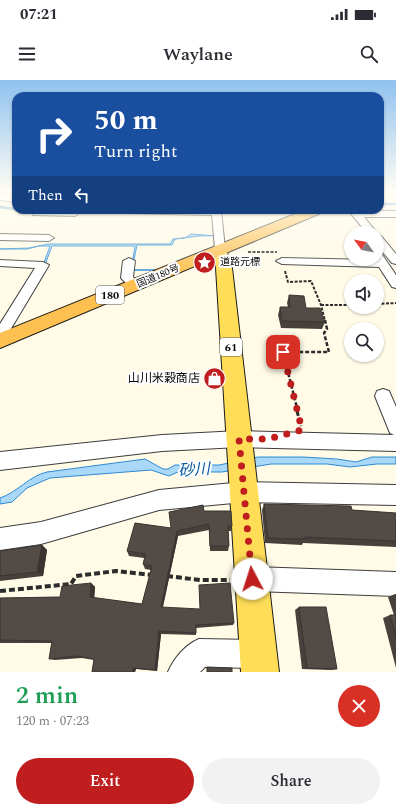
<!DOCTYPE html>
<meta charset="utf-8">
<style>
:root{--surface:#fff;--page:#f2f2f3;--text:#2b2b33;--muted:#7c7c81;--accent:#bf1d1e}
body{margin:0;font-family:Spectral,"Noto Sans JP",serif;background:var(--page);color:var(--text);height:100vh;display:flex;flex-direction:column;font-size:15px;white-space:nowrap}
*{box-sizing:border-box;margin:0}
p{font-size:13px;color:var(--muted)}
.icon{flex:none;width:22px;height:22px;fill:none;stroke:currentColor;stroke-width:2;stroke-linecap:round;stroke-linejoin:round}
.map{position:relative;height:592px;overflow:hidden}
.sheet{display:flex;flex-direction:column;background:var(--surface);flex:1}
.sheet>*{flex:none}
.top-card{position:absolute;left:12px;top:12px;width:372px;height:122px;border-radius:12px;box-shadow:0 1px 3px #0004;background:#1a4fa0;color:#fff;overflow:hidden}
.needle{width:26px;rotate:302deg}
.buttons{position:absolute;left:344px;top:146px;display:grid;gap:8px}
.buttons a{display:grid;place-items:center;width:40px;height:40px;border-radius:50%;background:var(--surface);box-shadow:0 1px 3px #0004;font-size:20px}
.pin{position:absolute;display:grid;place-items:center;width:34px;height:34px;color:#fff;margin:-17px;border-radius:8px;box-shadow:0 2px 6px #0006}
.me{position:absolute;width:44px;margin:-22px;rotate:355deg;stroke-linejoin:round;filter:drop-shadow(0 0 3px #0008)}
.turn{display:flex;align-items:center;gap:14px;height:84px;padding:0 16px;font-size:18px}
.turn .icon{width:52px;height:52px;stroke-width:2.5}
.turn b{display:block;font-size:28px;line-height:34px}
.then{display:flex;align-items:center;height:38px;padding:0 16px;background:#0003;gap:8px;font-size:15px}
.round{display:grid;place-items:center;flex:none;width:42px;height:42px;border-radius:21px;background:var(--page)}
.headline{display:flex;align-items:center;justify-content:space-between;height:68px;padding:0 16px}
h1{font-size:24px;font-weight:600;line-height:30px;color:#1e9e55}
.cta{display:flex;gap:8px;margin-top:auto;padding:8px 16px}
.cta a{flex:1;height:46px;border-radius:24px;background:var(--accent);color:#fff;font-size:16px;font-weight:600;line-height:46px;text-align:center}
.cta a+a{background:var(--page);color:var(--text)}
.status{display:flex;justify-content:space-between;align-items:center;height:28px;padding:0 20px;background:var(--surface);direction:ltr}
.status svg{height:11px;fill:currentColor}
header{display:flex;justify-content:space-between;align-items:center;height:52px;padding:0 16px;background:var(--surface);font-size:18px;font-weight:600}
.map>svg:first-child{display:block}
.water{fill:#a9d8f9;stroke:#2d8ad3}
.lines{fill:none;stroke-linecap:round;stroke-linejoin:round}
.stream{stroke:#2d8ad3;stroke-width:2.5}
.minor-casing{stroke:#3d3d3d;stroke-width:2}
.primary-casing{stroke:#1b1b1b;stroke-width:2}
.trunk-casing{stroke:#1b1b1b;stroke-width:2}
.path-far3{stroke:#2c2c2c;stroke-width:2;stroke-dasharray:3 1.5;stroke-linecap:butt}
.path-far2{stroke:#2c2c2c;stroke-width:2.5;stroke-dasharray:4 2;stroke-linecap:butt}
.path-far1{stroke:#2c2c2c;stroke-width:3;stroke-dasharray:5 2.5;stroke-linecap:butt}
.path{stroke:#2c2c2c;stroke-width:4;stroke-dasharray:6 3;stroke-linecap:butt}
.minor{fill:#fff;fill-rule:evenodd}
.primary{fill:#ffdd57;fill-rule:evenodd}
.trunk{fill:#fec050;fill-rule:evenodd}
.wall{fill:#47413c}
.shaded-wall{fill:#3a3531}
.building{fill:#534c46;stroke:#3a3531}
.route{stroke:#bf1d1e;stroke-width:7;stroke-dasharray:0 12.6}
.labels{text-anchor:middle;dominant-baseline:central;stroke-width:4;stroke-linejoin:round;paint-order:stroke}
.far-poi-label{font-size:10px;fill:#0a0a0a;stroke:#fff;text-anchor:start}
.far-street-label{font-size:10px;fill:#0a0a0a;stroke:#fff}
.shield{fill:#fff;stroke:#545454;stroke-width:1}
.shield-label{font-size:11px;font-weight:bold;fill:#0a0a0a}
.poi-label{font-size:12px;fill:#0a0a0a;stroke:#fff;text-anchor:end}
.near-water-label{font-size:16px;font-style:italic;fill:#0f5ba0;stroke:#fff}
</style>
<div class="status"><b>07:21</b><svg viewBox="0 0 49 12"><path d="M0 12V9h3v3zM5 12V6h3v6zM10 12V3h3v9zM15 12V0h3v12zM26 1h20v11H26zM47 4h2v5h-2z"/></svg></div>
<header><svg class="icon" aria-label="menu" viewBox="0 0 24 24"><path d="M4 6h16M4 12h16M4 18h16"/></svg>Waylane<svg class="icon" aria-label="search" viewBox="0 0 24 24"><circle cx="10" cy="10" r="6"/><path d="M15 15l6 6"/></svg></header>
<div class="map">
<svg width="396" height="592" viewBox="0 0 396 592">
<rect width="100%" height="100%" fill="#fffbe7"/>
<!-- water -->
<path class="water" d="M191,154L217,156C200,155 192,157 175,159L172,165H137L132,190H156H131L135,166H52L45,185H43L50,166H39L27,169H0L29,168L48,164H170L173,159L185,158Z
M258,377H303L337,379L356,382L372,377H396V384H377L350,387L327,384H271L222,392H178L169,396L151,390L50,398L27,408L12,422L0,424V418C18,412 29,396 47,392L145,379L163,389H168L175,385H219Z"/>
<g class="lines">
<!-- stream -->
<path class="stream" d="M380,124H396
M0,127L16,129
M23,130L37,131
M215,131L301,132L305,130"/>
<defs>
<path id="minor" d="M0,114L16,116V122L0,120Z
M36,130H83L75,136L33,135V131Z
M120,130H221L225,169L220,172L215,169L212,135L125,133Z
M348,130L396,131V137H364L377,153H367Z
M0,154L49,155L54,158L49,161L0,160Z
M377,155L381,156L396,174V184L392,183L377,165Z
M377,172L381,173L396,195V208L392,207L379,187L282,184L276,181L282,178L375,180L374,179H377Z
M129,178L135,181L133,197L141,205L139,208H131L121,198L123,181Z
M0,180L43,182L49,185L9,252L11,259L9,262L0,263V244L35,188L0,186Z
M383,309L389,311L396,327V371L239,367L162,371L0,390V372L162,355L239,351L394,355L390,353L375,316L377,311Z
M244,402L396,405V425L244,422L159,430L41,464L0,470V448L41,442L159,410Z
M252,487L396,492V516L252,511L243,508L240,499L243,490Z
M199,559L258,560L268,564L272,574L268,584L258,588L205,587L200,592H168C174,578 185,565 199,559Z"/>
<path id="primary" d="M220,165L225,166L232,188L279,592H241L216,188L213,169L215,166Z"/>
<path id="trunk" d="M305,130H322L321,133L0,268V253Z"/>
</defs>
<!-- minor casing -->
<use href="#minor" class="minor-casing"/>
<!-- primary casing -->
<use href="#primary" class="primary-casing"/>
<!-- trunk casing -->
<use href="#trunk" class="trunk-casing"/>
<!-- path-far3 -->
<path class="path-far3" d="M248,172H277
M285,191L288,202L311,201L321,225L325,241
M377,224L396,223
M321,225H351"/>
<!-- path-far2 -->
<path class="path-far2" d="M298,332L283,272H329L324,253L327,249L325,240"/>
<!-- path-far1 -->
<path class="path-far1" d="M297,331L301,346"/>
<!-- path -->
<path class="path" d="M167,496L200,500H230
M0,511L71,504L76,496L116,491L152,495"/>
<!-- minor -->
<use href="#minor" class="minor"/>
<!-- primary -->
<use href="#primary" class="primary"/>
<!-- trunk -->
<use href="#trunk" class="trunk"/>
</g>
<!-- wall -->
<path class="wall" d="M289,215L325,242L322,249L281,248L278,235L280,227H288L287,223Z
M264,424L396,433V467L303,463L302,465L265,463L262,430Z
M204,431L232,446L231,451H228L229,466L228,471H210L209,450L178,456L163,527L234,543L233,545L196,548V555L161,554L157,591L136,589L135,592H92L94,580L82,578L55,580L49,579L52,563H0V518L60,517L91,503L95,507L94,518L142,524L151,490L145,489L143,484L144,478L129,476L127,471Z
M42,465L47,470L43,496L0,501V471Z
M395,514H396V588L383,538L390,535H394L388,517Z
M299,527L337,589L331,590L302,589L295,530Z"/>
<!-- shaded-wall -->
<path class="shaded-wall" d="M177,451L178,456L162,530L161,527Z
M42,465L47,470L43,496L37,492Z
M91,503L95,507L94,521L90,517Z
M159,551L161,554L157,591L155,590Z
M133,588L136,589L135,592H133Z"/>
<!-- building -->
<path class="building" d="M289,215L304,216L306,228H320L325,242L282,241L280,227H290Z
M264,424L351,426L352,430L396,433V461L305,457L306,459L268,458Z
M203,425L204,431H231L232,446H228L229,466H210L209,444L177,451L161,527L200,529L199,505L230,503L234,543L196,545V553L159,551L155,590L133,588V592H92L94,579L77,576L49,579L52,561L0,560V518L60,517L62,506L91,503L90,517L142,524L152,486L143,484L146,474L127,471L135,443L171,448L169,432Z
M42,465L37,492L0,496V471Z
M299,527H326L337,589L307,588Z
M390,535H396V557Z
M207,587L232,588V592H207Z"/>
<!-- sky -->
<linearGradient id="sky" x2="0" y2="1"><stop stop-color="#8fc2ef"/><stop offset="0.57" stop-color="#fffdf4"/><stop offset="1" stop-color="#fffdf4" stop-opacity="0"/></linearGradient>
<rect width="396" height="195" fill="url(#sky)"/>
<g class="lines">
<!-- route -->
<path class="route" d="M252,499L239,359H268L302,350L283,272"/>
</g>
<!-- icons -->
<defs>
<symbol id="sight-disc" viewBox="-11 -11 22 22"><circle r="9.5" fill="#bf1d1e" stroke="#fff"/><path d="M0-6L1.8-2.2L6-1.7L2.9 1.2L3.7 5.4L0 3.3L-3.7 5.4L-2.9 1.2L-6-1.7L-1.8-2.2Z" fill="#fff"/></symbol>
<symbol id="shop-disc" viewBox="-11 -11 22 22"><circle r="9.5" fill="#bf1d1e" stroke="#fff"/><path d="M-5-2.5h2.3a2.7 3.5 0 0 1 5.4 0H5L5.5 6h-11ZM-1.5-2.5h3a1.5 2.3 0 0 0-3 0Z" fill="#fff"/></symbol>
</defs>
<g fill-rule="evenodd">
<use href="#sight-disc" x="192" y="170" width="25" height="25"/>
<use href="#shop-disc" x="202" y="286" width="25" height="25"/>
</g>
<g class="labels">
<!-- far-poi labels -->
<g class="far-poi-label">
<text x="220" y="182">道路元標</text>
</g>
<!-- far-street labels -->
<g class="far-street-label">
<text transform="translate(158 196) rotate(-23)">国道180号</text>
</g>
<!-- shield labels -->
<g class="shield">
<rect x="96" y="206" width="28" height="18" rx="3"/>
<rect x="220" y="258" width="22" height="18" rx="3"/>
</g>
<g class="shield-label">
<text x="110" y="215">180</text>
<text x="231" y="267">61</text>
</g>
<!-- poi labels -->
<g class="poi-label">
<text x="200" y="298">山川米穀商店</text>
</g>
<!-- near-water labels -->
<g class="near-water-label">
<text transform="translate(194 390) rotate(-4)">砂川</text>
</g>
</g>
</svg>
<div class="buttons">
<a><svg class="needle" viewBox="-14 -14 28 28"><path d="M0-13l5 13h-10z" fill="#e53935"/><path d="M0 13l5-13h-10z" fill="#7c7c81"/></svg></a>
<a><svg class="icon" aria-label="sound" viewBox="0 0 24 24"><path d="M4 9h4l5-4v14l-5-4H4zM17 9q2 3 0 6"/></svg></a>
<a><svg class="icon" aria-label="search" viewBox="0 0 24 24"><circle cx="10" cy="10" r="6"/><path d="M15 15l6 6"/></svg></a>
</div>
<div class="pin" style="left:283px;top:272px;background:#d93025"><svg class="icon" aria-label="arrive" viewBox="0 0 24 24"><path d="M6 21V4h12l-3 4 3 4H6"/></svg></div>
<svg class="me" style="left:252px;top:499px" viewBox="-20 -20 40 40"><circle r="19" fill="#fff"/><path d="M0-13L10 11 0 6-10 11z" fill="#bf1d1e"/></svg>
<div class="top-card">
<div class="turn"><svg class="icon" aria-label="right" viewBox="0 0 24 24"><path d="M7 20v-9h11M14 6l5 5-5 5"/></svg><div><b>50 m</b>Turn right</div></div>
<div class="then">Then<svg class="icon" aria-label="left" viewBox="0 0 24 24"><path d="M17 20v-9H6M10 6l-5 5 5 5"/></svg></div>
</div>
</div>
<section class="sheet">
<div class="headline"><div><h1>2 min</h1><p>120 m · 07:23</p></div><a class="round" style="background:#d93025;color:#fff"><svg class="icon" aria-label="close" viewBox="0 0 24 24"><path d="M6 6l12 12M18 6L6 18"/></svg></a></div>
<div class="cta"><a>Exit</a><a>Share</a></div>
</section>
